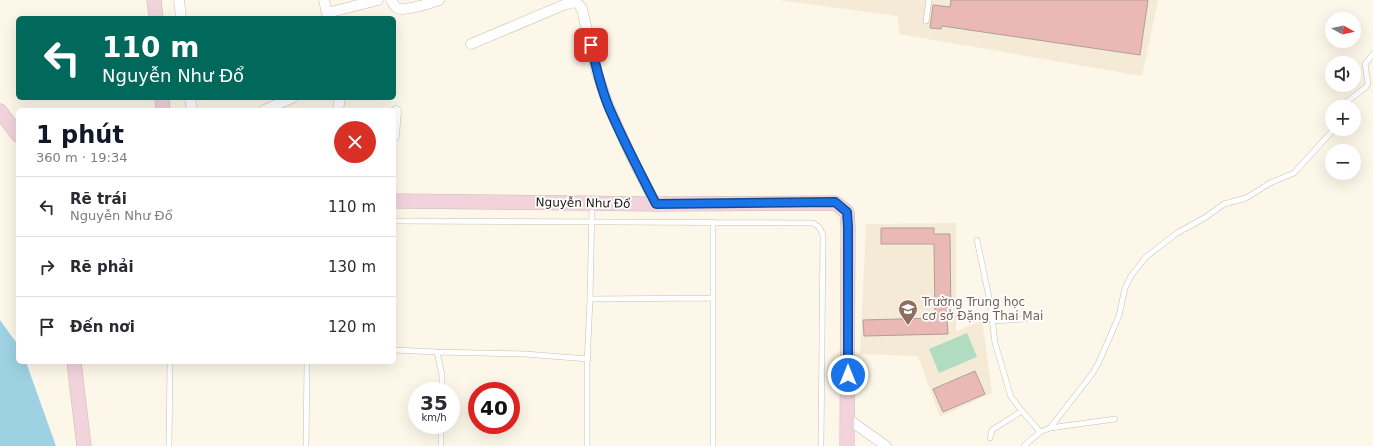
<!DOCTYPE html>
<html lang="vi">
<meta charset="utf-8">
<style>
:root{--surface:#fff;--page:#f7f7f7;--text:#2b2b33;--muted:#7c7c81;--line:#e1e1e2;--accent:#111827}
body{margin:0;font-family:"DejaVu Sans",sans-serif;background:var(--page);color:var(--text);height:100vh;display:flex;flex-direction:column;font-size:15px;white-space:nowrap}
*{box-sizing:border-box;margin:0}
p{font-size:13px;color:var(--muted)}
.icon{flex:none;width:22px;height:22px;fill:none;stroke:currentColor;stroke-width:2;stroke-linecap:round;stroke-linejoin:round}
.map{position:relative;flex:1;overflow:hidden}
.details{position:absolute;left:16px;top:108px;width:380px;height:256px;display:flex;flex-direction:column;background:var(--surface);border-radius:6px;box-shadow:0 4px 16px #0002}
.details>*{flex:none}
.guide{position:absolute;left:16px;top:16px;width:380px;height:84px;border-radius:6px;box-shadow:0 4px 16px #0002;background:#00695c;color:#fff;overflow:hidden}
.needle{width:26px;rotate:98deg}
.tools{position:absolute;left:1325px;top:12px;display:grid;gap:8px}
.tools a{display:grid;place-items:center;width:36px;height:36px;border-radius:50%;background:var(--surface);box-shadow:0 4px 16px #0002;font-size:20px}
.speed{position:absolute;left:408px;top:382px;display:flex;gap:8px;font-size:20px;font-weight:700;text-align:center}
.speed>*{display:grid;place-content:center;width:52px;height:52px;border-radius:50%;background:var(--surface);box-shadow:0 4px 16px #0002;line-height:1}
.speed small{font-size:10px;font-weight:400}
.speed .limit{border:6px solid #d22;background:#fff;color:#111}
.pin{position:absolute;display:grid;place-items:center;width:34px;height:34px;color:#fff;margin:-17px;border-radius:8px;box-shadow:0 2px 6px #0006}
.me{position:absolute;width:44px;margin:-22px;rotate:0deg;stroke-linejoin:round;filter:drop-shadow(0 0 3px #0008)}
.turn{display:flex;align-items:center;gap:14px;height:84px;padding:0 20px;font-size:18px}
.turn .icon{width:52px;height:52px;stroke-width:2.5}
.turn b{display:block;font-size:28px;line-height:34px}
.round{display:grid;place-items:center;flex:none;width:42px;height:42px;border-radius:21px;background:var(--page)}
.headline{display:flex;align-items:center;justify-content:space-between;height:68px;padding:0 20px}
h1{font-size:24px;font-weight:700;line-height:30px;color:var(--accent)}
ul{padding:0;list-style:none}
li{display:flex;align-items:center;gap:12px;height:60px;padding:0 20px;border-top:1px solid var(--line)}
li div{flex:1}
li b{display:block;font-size:15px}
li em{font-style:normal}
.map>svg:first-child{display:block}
.built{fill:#f4ead5}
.green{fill:#b2dcc1}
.water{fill:#9ed2e3}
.building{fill:#ebb9b5;stroke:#af9e9c}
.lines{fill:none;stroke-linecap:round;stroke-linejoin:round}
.lane-casing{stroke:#c6c0b2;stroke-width:6}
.street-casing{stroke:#c6c0b2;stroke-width:11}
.secondary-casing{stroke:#c6c0b2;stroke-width:15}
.lane{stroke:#fff;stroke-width:5}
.street{stroke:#fff;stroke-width:10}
.secondary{stroke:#f2d3db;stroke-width:14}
.route-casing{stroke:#114b97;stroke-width:10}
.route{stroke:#1a73e8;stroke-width:7}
.labels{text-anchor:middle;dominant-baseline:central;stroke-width:3.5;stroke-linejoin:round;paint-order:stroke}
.street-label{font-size:12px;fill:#1b1914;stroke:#fff}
.education-label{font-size:12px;fill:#785e54;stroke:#fff;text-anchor:start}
</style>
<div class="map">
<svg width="1373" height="446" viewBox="0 0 1373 446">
<rect width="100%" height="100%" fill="#fdf7e9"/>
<!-- built -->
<path class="built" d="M778,0H1158L1142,76L899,34L898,16Z
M956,223V332L982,320L992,393L940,417L918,356L860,354L866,224Z"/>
<!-- green -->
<path class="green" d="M967,333L977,357L939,373L929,349Z"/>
<!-- water -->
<path class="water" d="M0,320L18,345V362H26L56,446H0Z"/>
<!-- building -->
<path class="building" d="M951,0H1148L1140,55L942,26L941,29L930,28L933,5L950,7Z
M881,228H934V234H950L951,318H947L948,334L864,336L863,320L935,318L934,244H881Z
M975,371L985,394L943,412L933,389Z"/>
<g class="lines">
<defs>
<path id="lane" d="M926,21L929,0
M1343,107L1344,104L1366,87L1368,83L1365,64L1373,54
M394,221L813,223L819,227L823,235L821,446
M977,240L990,302L995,343L1011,397L1022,411L1040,432L1024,446
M590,299L712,298
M992,321L1024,319
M394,350L437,352
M442,391V375L437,352L525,354L588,359
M1050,428L1092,374L1098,364L1119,316L1125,288L1131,276L1146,257L1177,233L1206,217L1224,204L1246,198L1270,183L1294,173L1334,129
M1040,432L1050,428L1115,419
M990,438L992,430L1022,411
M169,446L170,362
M306,446L307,362
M441,446V425
M587,446V365L590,299L592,205
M713,446V222"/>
<path id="street" d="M179,0L181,18
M324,0L328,18
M391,0C393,3 394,6 397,8C403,12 431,3 439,0
M327,13L378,0
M471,44L566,4L575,2L579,5L582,9L597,73L610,109L633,160L656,204
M190,98L192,110
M264,110L292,98
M338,110L340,98
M394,136L396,111
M848,419L886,446"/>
<path id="secondary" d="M154,0L156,18
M162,98L163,110
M0,111L18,135
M394,201L656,204L835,203L847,212L848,227L847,446
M74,362L84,446"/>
</defs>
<!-- lane casing -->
<use href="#lane" class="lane-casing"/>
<!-- street casing -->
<use href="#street" class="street-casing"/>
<!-- secondary casing -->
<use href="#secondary" class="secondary-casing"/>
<!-- lane -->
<use href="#lane" class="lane"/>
<!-- street -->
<use href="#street" class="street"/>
<!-- secondary -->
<use href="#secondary" class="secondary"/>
</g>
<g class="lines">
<defs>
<path id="route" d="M591,45C596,67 601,89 610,110C624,142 640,173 656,204L835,202L847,212L848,227V375"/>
</defs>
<!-- route casing -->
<use href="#route" class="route-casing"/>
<!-- route -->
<use href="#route" class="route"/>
</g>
<!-- icons -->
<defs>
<symbol id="school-pin" viewBox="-11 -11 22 30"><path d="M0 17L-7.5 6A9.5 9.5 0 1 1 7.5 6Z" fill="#8d6e63" stroke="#fff"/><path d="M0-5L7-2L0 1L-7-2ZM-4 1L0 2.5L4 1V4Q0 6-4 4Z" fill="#fff"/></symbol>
</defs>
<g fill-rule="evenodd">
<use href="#school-pin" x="897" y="298" width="22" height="30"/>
</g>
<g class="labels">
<!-- street labels -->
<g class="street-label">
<text transform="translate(583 203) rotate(1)">Nguyễn Như Đổ</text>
</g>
<!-- education labels -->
<g class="education-label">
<text x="922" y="302">Trường Trung học<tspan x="922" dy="14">cơ sở Đặng Thai Mai</tspan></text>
</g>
</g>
</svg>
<div class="tools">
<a><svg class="needle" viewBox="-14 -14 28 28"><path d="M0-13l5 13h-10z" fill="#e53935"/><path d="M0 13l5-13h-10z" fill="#7c7c81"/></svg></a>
<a><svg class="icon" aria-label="sound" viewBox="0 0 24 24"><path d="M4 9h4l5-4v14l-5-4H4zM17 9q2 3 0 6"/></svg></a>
<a>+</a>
<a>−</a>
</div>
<div class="speed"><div>35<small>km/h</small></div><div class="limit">40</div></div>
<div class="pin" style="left:591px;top:45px;background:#d93025"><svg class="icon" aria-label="arrive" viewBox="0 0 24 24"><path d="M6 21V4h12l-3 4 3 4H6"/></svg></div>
<svg class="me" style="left:848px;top:375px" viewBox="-20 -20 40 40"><circle r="17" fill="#1a73e8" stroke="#fff" stroke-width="3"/><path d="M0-11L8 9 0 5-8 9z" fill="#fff"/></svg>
<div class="guide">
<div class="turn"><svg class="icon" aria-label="left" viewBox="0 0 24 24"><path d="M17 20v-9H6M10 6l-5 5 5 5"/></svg><div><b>110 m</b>Nguyễn Như Đổ</div></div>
</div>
<section class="details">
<div class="headline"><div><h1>1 phút</h1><p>360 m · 19:34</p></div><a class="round" style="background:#d93025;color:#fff"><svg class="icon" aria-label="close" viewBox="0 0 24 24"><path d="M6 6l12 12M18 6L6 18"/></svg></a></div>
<ul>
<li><svg class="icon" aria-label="left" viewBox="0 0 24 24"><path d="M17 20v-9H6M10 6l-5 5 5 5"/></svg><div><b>Rẽ trái</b><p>Nguyễn Như Đổ</p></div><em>110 m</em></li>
<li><svg class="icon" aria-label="right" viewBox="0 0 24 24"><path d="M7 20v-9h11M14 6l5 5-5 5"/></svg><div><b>Rẽ phải</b></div><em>130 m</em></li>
<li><svg class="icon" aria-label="arrive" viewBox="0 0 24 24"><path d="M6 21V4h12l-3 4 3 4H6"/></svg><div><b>Đến nơi</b></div><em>120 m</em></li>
</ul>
</section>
</div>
